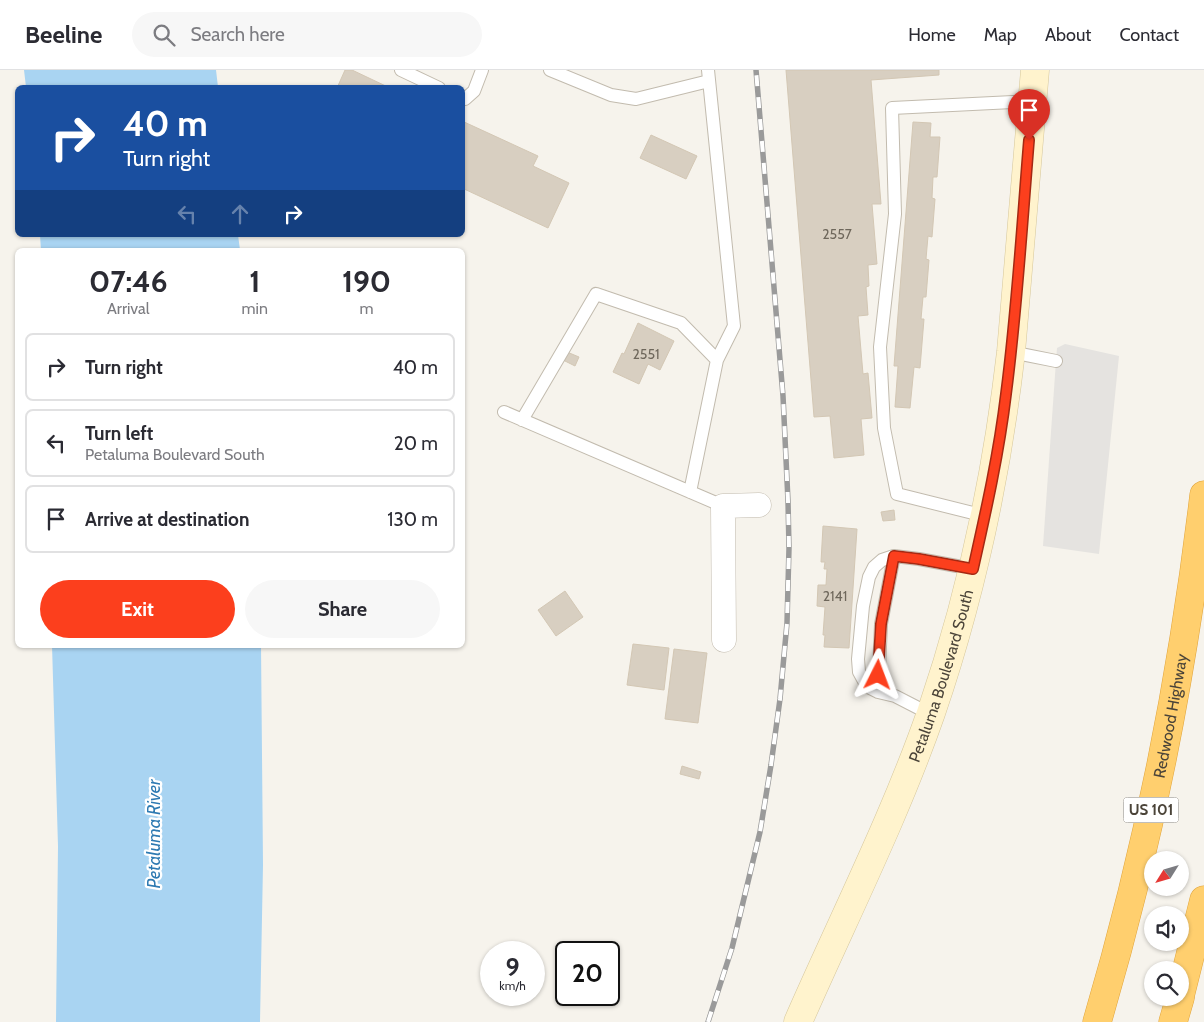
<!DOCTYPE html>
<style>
:root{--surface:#fff;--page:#f7f7f7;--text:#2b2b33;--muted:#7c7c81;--line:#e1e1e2;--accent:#fc3f1d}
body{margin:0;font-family:Cabin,sans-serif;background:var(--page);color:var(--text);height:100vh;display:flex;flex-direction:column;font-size:19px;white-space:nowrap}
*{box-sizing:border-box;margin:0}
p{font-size:16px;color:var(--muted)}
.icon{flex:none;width:28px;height:28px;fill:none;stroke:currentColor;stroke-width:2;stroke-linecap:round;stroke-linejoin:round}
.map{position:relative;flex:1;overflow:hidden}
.side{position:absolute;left:15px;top:178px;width:450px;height:400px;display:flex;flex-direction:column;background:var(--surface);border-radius:8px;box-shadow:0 1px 4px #0004}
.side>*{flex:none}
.guide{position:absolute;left:15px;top:15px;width:450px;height:152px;border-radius:8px;box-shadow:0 1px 4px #0004;background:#1a4fa0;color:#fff;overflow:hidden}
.needle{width:32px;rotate:233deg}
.fabs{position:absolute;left:1144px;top:781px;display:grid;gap:10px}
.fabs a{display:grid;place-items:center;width:45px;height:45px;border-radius:50%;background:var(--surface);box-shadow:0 1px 4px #0004;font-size:25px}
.speed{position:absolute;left:480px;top:871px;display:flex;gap:10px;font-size:25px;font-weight:700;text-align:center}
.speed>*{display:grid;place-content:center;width:65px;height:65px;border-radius:50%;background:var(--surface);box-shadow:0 1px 4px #0004;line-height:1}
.speed small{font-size:12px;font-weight:400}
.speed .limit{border:2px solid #111;border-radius:8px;background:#fff;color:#111}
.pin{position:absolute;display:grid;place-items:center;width:42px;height:42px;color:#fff;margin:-51px -21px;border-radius:50% 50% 50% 0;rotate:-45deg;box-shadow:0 0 5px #0007}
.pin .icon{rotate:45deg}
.me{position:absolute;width:55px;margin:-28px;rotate:3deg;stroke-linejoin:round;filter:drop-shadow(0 0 4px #0008)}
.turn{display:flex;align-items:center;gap:18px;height:105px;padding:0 25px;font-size:22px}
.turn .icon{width:65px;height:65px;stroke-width:2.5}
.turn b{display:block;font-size:35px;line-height:42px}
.lanes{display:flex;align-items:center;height:48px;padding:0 25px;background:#0003;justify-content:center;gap:25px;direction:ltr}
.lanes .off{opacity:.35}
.eta{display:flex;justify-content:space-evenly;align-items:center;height:85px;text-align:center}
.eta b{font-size:30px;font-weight:700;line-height:35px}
.action{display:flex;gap:10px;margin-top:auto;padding:10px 25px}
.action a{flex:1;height:58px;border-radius:30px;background:var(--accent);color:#fff;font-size:20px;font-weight:700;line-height:58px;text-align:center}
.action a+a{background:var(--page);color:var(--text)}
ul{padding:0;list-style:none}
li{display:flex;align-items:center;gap:15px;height:68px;margin:0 10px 8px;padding:0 15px;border:2px solid var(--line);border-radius:8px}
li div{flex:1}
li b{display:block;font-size:19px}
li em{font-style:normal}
header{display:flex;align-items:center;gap:30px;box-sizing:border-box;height:70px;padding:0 25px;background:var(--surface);border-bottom:1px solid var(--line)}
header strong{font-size:24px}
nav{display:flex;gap:28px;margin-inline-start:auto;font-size:18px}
.search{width:350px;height:45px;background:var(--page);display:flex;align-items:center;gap:12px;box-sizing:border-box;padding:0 18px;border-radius:28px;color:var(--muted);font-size:19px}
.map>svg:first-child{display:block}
.parking{fill:#e5e3e0}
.water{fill:#a9d4f2}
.building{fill:#d8cfc1;stroke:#d3c7b4}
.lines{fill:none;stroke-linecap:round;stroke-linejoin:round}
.service-casing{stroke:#c2bbae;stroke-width:14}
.minor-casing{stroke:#c2bbae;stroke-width:25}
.secondary-casing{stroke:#d6c79b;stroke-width:29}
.motorway-casing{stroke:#e0a43c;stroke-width:29}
.service{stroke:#fff;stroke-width:12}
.minor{stroke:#fff;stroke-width:24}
.secondary{stroke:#fff3cd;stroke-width:28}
.motorway{stroke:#ffcf6e;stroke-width:28}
.rail-casing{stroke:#9a9a9a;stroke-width:5.5}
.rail{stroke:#fff;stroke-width:4;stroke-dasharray:11;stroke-linecap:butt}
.route-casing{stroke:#a42913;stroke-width:12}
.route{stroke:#fc3f1d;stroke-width:9}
.labels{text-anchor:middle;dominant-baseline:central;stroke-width:4.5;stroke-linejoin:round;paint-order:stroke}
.number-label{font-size:14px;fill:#6e675b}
.shield{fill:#fff;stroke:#817c74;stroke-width:1}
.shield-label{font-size:15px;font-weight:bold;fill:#4b4439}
.street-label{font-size:16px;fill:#4b4439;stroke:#fff}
.water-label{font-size:18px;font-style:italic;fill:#2e7ab2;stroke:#fff}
</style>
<header>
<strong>Beeline</strong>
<div class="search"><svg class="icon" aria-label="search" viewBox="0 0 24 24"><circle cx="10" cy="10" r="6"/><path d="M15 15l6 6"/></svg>Search here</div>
<nav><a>Home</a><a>Map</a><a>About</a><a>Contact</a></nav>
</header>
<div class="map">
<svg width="1204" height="952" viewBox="0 0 1204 952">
<rect width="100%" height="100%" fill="#f6f3ec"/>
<!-- parking -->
<path class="parking" d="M1065,274L1119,286L1099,484L1043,476L1056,291L1057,278Z"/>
<!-- water -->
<path class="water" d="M24,0H216L218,17H26Z
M40,165H238L240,180H41Z
M52,575H261L263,795L260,952H56L58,776Z"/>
<!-- building -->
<path class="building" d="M345,0H352L390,18H337Z
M786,0H939V5L871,10L881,134H872L877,194L868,195L869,216L866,217L868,245L858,246L863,304L868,303L872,348L861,349L864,385L834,388L830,346L814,347Z
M462,51L538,86L533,96L569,113L548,158L462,118Z
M913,52L931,53L930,67H940L937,107H933L932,128L935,129L932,167L928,166L926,189L929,190L926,227H923L921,249H924L920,298L914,297L910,338L895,337L898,296H894Z
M651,65L697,86L686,109L640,88Z
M638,253L674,271L660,300L648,294L639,314L613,302L622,283L624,284Z
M567,282L579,287L575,296L563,290Z
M894,440L895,450L883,451L881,442Z
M823,456L857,459L849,578L824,577L825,565H823L825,537L817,536L818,515H826L827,499H824L825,492H821Z
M565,521L583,547L556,566L538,540Z
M633,574L669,578L664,620L627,615Z
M674,579L707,583L698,653L665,649Z
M682,696L701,702L699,709L680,704Z"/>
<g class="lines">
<defs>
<path id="service" d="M401,0L439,18
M550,0L611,25L636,29L709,11
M462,28L465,29L474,21L482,0
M1011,282L1056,291
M504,342L723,436
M522,350L596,224L681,253L717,290
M690,422L717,290L734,256L708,0
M985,446L897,424L884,358L880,277L895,144L892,38L1032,31
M878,622L881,554L894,486
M930,644L895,626L878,622L870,618L865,613L859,602L858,589L863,536L869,507L874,497L882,490L894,486L919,489L973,499"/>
<path id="minor" d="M724,570L723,436L759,435"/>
<g id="secondary">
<path id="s1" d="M798,952C843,849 894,749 931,643C971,526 997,404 1011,282L1035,0"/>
</g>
<g id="motorway">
<path d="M1180,926L1204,830"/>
<path id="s2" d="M1097,952C1148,780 1183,603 1204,425"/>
<path d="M1173,952L1180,928"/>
</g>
</defs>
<!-- service casing -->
<use href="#service" class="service-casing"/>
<!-- minor casing -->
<use href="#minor" class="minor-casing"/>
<!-- secondary casing -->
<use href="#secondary" class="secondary-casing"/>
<!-- motorway casing -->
<use href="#motorway" class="motorway-casing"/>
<!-- service -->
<use href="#service" class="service"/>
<!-- minor -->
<use href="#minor" class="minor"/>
<!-- secondary -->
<use href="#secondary" class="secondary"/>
<!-- motorway -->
<use href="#motorway" class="motorway"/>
<defs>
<path id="rail" d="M708,952L732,878L760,762L771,695L780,629L787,553L789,478L788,431L783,326L756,0"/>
</defs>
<!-- rail casing -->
<use href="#rail" class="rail-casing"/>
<!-- rail -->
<use href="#rail" class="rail"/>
</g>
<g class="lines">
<defs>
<path id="route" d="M878,605L881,554L894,486L919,489L973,499C986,441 999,383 1006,324C1017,240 1022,155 1029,70"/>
</defs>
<!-- route casing -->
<use href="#route" class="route-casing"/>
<!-- route -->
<use href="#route" class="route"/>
</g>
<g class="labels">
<!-- number labels -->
<g class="number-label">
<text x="837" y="164">2557</text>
<text x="646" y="284">2551</text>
<text x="835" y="526">2141</text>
</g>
<!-- shield labels -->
<rect class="shield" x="1123.5" y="727.5" width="55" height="25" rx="4"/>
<g class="shield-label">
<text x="1151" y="740">US 101</text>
</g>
<!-- street labels -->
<g class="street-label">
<text stroke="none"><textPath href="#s1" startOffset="375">Petaluma Boulevard South</textPath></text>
<text stroke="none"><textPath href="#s2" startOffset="315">Redwood Highway</textPath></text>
</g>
<!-- water labels -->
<g class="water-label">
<text transform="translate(154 764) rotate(-90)">Petaluma River</text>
</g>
</g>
</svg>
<div class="fabs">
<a><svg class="needle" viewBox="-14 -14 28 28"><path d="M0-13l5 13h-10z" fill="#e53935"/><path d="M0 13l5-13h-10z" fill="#7c7c81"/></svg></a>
<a><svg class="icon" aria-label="sound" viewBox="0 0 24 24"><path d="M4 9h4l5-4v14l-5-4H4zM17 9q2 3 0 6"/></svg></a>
<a><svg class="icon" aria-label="search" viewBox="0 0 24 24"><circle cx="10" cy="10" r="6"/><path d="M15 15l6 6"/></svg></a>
</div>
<div class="speed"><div>9<small>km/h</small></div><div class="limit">20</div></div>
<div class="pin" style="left:1029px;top:70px;background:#d93025"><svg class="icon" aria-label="arrive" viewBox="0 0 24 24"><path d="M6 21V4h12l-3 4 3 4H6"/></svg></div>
<svg class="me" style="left:878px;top:605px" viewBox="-20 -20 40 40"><path d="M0-17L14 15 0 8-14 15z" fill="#fc3f1d" stroke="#fff" stroke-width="4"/></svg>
<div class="guide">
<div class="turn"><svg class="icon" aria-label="right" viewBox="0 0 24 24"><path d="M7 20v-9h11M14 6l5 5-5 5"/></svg><div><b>40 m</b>Turn right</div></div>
<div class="lanes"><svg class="icon off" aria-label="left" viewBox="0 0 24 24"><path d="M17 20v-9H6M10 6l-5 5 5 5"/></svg><svg class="icon off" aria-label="ahead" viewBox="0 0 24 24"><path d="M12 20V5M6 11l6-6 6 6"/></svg><svg class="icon" aria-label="right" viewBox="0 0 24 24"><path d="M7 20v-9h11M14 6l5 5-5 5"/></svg></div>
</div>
<section class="side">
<div class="eta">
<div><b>07:46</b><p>Arrival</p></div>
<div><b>1</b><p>min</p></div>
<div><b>190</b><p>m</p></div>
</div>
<ul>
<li><svg class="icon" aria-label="right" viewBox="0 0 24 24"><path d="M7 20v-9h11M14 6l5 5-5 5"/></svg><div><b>Turn right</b></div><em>40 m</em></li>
<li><svg class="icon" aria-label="left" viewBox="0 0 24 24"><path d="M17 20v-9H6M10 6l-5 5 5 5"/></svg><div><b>Turn left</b><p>Petaluma Boulevard South</p></div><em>20 m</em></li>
<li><svg class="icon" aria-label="arrive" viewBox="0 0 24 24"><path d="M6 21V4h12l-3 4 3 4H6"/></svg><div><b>Arrive at destination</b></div><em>130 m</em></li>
</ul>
<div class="action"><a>Exit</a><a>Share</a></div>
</section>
</div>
